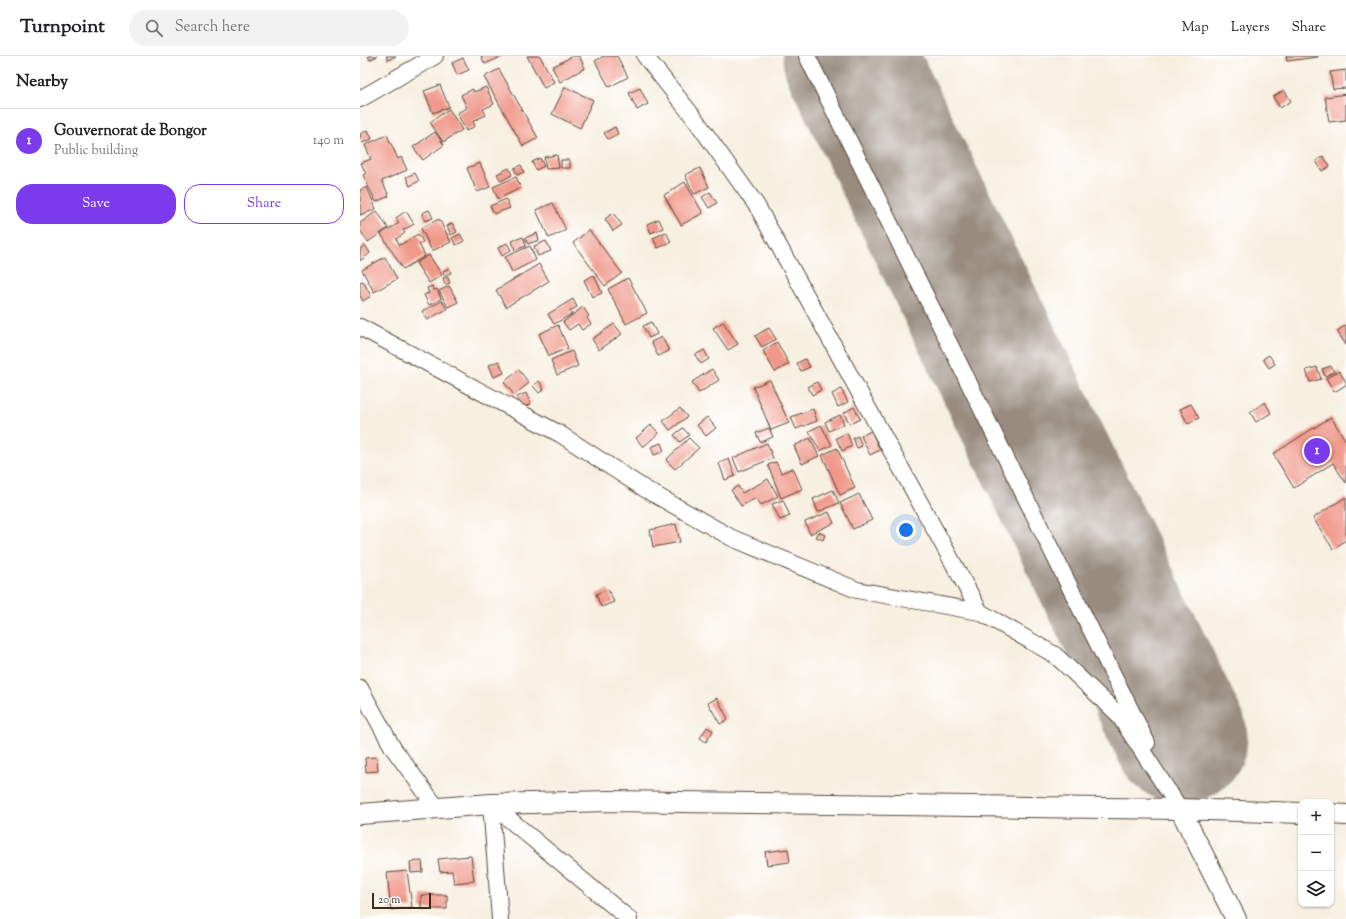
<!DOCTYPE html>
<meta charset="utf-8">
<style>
:root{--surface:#fff;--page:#f2f2f2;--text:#202124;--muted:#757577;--line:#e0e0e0;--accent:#7c3aed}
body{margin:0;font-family:"Sorts Mill Goudy",serif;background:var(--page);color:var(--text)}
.controls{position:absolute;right:12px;bottom:12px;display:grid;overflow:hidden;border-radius:8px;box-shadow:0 1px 3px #0004}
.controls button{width:36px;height:36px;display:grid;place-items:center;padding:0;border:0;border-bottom:1px solid var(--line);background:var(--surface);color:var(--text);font:20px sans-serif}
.scale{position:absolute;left:12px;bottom:10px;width:59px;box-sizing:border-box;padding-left:4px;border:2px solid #3b2a1e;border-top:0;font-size:11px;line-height:14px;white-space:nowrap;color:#3b2a1e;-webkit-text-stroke:3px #fff;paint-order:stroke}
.you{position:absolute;left:546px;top:474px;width:14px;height:14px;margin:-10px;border:3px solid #fff;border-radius:50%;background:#1a73e8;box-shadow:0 0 0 6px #1a73e833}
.badge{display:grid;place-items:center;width:26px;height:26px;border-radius:50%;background:var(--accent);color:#fff;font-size:13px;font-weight:700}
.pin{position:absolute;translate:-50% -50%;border:2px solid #fff;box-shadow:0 1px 4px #0006}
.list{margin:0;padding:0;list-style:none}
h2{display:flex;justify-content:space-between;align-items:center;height:52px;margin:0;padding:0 16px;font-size:17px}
h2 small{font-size:13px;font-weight:400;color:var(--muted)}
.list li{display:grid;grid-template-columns:26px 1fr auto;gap:12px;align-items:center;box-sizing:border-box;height:64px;padding:0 16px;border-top:1px solid var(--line)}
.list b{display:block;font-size:15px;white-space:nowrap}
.list p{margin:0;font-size:13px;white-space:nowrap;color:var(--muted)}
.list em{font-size:13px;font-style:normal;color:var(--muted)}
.actions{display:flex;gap:8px;padding:12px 16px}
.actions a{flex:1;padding:9px 0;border:1px solid var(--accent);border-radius:16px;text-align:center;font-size:14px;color:var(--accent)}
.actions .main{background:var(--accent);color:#fff}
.icon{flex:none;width:22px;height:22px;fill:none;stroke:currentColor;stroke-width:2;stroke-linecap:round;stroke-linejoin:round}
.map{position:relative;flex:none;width:986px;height:863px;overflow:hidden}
header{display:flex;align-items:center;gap:24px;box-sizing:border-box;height:56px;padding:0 20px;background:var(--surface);border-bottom:1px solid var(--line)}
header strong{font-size:19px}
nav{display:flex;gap:22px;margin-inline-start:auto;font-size:14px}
.search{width:280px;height:36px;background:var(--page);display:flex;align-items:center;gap:10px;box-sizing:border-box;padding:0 14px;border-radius:22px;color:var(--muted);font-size:15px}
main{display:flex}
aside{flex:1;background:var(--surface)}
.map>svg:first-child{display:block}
</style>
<header>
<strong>Turnpoint</strong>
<div class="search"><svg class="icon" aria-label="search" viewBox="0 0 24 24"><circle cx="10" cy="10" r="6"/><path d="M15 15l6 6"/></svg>Search here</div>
<nav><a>Map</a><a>Layers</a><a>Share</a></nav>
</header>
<main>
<aside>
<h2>Nearby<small></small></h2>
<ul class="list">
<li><span class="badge">1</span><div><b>Gouvernorat de Bongor</b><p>Public building</p></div><em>140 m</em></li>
</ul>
<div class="actions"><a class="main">Save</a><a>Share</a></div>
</aside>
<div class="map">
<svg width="986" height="863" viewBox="0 0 986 863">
<rect width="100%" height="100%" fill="#fff"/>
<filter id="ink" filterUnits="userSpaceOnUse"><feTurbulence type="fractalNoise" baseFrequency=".025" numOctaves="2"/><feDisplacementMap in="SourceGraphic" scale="8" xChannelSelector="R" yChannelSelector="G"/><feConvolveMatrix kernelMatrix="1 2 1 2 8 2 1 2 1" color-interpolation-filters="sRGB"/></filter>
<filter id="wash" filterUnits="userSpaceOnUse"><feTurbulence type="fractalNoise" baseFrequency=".012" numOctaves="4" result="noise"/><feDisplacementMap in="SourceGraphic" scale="16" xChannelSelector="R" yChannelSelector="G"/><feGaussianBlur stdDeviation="0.9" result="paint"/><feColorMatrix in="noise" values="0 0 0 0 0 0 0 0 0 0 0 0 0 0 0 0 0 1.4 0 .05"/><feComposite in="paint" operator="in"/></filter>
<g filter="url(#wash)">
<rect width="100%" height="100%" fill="#f7efe0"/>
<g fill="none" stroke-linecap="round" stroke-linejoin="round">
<path stroke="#998c7f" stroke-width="133" d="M 489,0 L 821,681"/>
</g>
<g id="blocks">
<path fill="#f0998a" d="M 8,0 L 17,0 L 10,4 Z
M 26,0 L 36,0 L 28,4 Z
M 121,0 L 143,0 L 125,8 Z
M 167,0 L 180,0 L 194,26 L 184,32 Z
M 213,0 L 219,0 L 225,12 L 200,26 L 192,11 Z
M 244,0 L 257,0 L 268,21 L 249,31 L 235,5 Z
M 926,0 L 958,0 L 958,1 L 927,5 Z
M 103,2 L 109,14 L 97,19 L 92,7 Z
M 139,13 L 178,82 L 163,90 L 124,21 Z
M 986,14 L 986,32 L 973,33 L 970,16 Z
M 80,29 L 89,51 L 73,57 L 64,35 Z
M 126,31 L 134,48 L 123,53 L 126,59 L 113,65 L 115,70 L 106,75 L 97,57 L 107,52 L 101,39 L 113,33 L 114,36 Z
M 205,31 L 233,44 L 220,72 L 192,58 Z
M 280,32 L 288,48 L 277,54 L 269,37 Z
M 924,34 L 931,45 L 920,52 L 913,41 Z
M 986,38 L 986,64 L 969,66 L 965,41 Z
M 89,53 L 102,74 L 83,86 L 70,66 Z
M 255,71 L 258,78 L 248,83 L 244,77 Z
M 8,74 L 12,83 L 2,87 L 0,78 Z
M 75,76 L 84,89 L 63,104 L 53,91 Z
M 27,79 L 38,103 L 41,101 L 47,114 L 22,125 L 29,140 L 16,146 L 3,119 L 6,118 L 1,107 L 11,103 L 5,89 Z
M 197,99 L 199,112 L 186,113 L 184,101 Z
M 963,100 L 970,110 L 962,115 L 956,105 Z
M 180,102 L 184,110 L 176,114 L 172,106 Z
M 201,104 L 210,104 L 210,112 L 201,112 Z
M 120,107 L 130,131 L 117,136 L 107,112 Z
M 161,109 L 164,116 L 157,119 L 154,112 Z
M 149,112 L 152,119 L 141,125 L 137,118 Z
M 340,112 L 349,131 L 334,138 L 325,119 Z
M 55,117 L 59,125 L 50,130 L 46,121 Z
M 156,121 L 161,132 L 138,143 L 133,131 Z
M 325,126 L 343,157 L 321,169 L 304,139 Z
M 7,131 L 16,153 L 0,159 L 0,134 Z
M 350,136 L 357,147 L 349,152 L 342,141 Z
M 146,143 L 150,152 L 134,158 L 130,150 Z
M 193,147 L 206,174 L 189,182 L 176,154 Z
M 69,154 L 73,162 L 65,165 L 62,157 Z
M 17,155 L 28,172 L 8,186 L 0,174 L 0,167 Z
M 46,155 L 54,168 L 43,174 L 45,177 L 36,183 L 40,189 L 58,178 L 63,186 L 59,188 L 65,200 L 43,213 L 21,178 L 39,167 L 36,162 Z
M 253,157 L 262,169 L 253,175 L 245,163 Z
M 79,163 L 91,186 L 72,195 L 61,172 Z
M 299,163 L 303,172 L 291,177 L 287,168 Z
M 92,167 L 97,176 L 91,179 L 87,170 Z
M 229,174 L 262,217 L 245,230 L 213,187 Z
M 306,176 L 311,186 L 298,192 L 293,182 Z
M 177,177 L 179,184 L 168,188 L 165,182 Z
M 100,178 L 104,185 L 96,189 L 92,182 Z
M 163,181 L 166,190 L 155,194 L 152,185 Z
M 186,185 L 191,195 L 178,200 L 174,190 Z
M 147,187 L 151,194 L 142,200 L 138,192 Z
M 5,189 L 10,197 L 0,205 L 0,193 Z
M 170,190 L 176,204 L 152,216 L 145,201 Z
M 69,199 L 82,219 L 69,227 L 56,207 Z
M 25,201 L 37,223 L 14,236 L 2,214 Z
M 179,208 L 189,225 L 146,251 L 136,234 Z
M 89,212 L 91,217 L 84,219 L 83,215 Z
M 234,219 L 242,237 L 232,241 L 224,224 Z
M 87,220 L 90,227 L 85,229 L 83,222 Z
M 268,222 L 287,257 L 266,268 L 248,233 Z
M 3,225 L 11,240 L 3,245 L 0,240 L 0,226 Z
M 72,230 L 74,234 L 77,233 L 81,243 L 69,249 L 64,239 L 69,237 L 67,232 Z
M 89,230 L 98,246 L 88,251 L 79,235 Z
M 213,243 L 217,251 L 210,255 L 212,258 L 194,268 L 188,258 Z
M 82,245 L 87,253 L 67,264 L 62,255 Z
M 223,251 L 229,260 L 227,262 L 231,268 L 222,274 L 218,268 L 209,274 L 203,266 Z
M 291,266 L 297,278 L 289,282 L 283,270 Z
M 363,266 L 378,288 L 368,294 L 353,272 Z
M 254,268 L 262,278 L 239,294 L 232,283 Z
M 198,269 L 208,292 L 189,300 L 179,278 Z
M 986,269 L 986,289 L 977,275 Z
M 409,272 L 416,283 L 402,291 L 395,280 Z
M 302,281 L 309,295 L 298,300 L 291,286 Z
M 417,286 L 429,308 L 415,316 L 403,295 Z
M 344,294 L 349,303 L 341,308 L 335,299 Z
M 212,295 L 218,310 L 197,319 L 191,304 Z
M 909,299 L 915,308 L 909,312 L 903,303 Z
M 445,303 L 450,311 L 441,315 L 437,307 Z
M 139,305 L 144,317 L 134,321 L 129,309 Z
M 971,310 L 974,316 L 965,320 L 962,313 Z
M 957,311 L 961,323 L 950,326 L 946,314 Z
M 352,313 L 359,324 L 339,337 L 332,326 Z
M 159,314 L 169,327 L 154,339 L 144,326 Z
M 979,315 L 986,326 L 986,329 L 974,336 L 966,322 Z
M 410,324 L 429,367 L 411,374 L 393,331 Z
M 179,325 L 184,333 L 179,337 L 173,330 Z
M 457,326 L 461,334 L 452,339 L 448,331 Z
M 481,333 L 488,346 L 478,351 L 472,338 Z
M 166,337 L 171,348 L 162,352 L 157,341 Z
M 905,346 L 911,357 L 896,366 L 890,356 Z
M 831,348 L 839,362 L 828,368 L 820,353 Z
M 494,351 L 500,363 L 490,368 L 484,357 Z
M 320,352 L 327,361 L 310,374 L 303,365 Z
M 453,353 L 457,365 L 436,373 L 431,361 Z
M 480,359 L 484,368 L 469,375 L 465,366 Z
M 347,361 L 356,372 L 346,380 L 337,369 Z
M 971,361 L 986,385 L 986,427 L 973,407 L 934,432 L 913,398 Z
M 291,369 L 299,377 L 283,391 L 276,382 Z
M 461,369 L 472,389 L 460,395 L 449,375 Z
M 323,372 L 329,379 L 320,386 L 314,379 Z
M 409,372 L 413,381 L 400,386 L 396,377 Z
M 511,375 L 520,394 L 510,399 L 501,380 Z
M 487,377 L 492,390 L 482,395 L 476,382 Z
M 498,380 L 502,390 L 497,392 L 493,382 Z
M 329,382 L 339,392 L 315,413 L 306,404 Z
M 450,382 L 459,400 L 442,408 L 434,390 Z
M 301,387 L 304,395 L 294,399 L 291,391 Z
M 407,387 L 413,402 L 379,416 L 373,402 Z
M 477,392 L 495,432 L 480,439 L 462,399 Z
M 369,403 L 375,420 L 365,424 L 359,407 Z
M 416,406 L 421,417 L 433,412 L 442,433 L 421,442 L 408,409 Z
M 408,423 L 418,440 L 401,449 L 396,442 L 381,450 L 371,434 L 378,430 L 382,437 Z
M 473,434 L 479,447 L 458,456 L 453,443 Z
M 499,438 L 512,464 L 493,473 L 480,447 Z
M 986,441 L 986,484 L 973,493 L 953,462 Z
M 423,444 L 430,460 L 420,464 L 412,448 Z
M 469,456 L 474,467 L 450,478 L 445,466 Z
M 316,468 L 320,486 L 293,491 L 290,474 Z
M 459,476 L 465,479 L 463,484 L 456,481 Z
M 248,533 L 254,546 L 241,551 L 236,538 Z
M 357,642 L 368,663 L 360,668 L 348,647 Z
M 347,671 L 353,675 L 346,686 L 340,682 Z
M 17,701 L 18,715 L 6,716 L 5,702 Z
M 428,793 L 430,806 L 407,809 L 405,796 Z
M 111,800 L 114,825 L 94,827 L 92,815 L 80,816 L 78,803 Z
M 62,805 L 63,816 L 51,817 L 50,806 Z
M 47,815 L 52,851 L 31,854 L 27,817 Z
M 61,839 L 87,839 L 87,853 L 61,853 Z"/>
</g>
</g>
<g filter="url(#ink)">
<use href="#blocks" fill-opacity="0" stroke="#57483b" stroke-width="1"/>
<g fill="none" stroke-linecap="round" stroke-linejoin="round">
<defs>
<path id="minor" d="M 285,0 L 335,63 L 397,150 L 620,556
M 447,0 L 787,687
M 0,43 L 75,0
M 0,271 L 200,378 L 285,433 L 372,482 L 497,534 L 620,556 L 695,599 L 758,658 L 820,753
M 0,632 L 33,692 L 77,752
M 131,748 L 269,863
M 131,748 L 140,863"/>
<path id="tertiary" d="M 820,753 L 876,863
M 0,758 L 131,748 L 249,745 L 820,753 L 941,757
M 971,758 L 986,759"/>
</defs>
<use href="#minor" stroke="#57483b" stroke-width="18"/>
<use href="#tertiary" stroke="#57483b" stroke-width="22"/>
<use href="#minor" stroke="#fff" stroke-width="16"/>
<use href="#tertiary" stroke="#fff" stroke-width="20"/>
</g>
</g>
</svg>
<div class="controls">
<button>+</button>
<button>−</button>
<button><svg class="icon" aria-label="layers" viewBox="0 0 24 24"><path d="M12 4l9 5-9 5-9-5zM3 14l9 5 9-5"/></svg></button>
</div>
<div class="scale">20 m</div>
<div class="you"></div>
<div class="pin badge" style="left:957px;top:395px">1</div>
</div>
</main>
